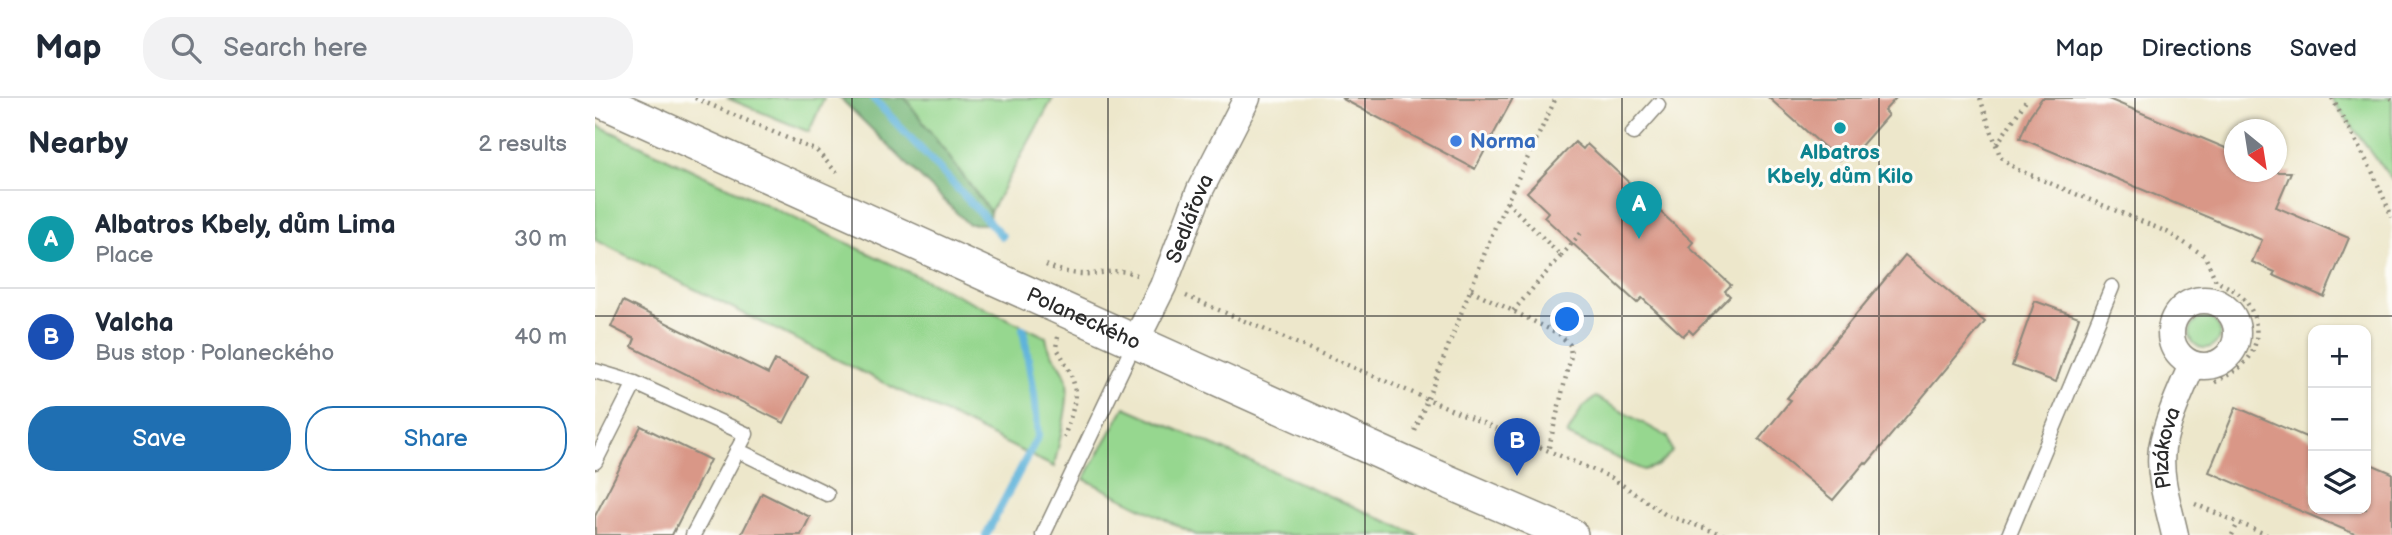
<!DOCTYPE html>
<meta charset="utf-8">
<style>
:root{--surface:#fff;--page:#f2f2f3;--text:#1f2937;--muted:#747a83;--line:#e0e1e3;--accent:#1f6fb2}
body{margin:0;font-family:"Balsamiq Sans",sans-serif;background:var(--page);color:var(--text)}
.controls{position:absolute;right:21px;bottom:21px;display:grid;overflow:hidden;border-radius:14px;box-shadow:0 2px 5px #0004}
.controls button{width:63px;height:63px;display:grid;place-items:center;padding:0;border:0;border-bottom:2px solid var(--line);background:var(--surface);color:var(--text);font:35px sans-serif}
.compass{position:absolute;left:1629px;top:21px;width:63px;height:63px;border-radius:50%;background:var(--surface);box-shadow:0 2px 5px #0004;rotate:150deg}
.you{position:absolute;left:973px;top:222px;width:24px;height:24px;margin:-18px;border:5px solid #fff;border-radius:50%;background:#1a73e8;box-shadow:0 0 0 10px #1a73e833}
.badge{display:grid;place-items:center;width:46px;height:46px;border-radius:50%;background:var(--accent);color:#fff;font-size:23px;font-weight:700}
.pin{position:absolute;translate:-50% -58px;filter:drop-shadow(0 2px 4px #0008)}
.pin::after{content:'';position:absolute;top:37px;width:24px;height:21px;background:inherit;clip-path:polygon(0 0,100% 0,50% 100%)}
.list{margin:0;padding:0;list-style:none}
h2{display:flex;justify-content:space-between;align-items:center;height:91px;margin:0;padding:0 28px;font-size:30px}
h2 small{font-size:23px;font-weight:400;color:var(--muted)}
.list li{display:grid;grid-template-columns:46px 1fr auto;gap:21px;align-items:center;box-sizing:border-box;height:98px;padding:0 28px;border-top:2px solid var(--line)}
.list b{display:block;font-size:26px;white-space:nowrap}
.list p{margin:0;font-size:23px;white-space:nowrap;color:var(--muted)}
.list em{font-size:23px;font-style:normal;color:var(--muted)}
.actions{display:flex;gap:14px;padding:21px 28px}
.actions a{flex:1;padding:16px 0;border:2px solid var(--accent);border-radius:28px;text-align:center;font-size:24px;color:var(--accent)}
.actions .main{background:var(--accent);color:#fff}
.icon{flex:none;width:38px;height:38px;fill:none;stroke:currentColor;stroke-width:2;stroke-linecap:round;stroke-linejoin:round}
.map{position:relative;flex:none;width:1797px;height:437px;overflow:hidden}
header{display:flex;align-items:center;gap:42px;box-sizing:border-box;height:98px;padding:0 35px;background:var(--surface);border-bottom:2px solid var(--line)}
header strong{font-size:33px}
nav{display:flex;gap:38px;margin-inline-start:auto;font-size:24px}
.search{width:490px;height:63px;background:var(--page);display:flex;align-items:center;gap:18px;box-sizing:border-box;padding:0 24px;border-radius:28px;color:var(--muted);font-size:26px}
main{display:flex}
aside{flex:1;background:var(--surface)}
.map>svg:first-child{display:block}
</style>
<header>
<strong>Map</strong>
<div class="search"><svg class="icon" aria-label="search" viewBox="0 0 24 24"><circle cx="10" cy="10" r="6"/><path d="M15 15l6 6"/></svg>Search here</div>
<nav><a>Map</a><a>Directions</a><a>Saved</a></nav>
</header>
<main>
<aside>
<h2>Nearby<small>2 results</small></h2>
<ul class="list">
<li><span class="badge" style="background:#0f9aa8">A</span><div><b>Albatros Kbely, dům Lima</b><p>Place</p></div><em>30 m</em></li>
<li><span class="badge" style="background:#1a4fb4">B</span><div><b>Valcha</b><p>Bus stop · Polaneckého</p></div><em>40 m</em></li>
</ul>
<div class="actions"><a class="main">Save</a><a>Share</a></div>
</aside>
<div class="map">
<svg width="1797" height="437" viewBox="0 0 1797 437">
<rect width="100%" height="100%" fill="#fdfcf7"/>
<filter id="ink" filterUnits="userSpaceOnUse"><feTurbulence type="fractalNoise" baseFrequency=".0143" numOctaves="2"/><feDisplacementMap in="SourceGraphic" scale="14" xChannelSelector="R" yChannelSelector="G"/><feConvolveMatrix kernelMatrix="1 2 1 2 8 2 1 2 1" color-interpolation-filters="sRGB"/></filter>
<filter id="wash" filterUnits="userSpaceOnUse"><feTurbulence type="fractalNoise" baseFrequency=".00686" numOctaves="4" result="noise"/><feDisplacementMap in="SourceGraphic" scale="28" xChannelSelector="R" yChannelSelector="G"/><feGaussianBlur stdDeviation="1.57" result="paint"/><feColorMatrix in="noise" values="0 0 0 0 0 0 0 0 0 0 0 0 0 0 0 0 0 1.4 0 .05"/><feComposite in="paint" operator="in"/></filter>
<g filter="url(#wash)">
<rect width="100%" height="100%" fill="#ede7cb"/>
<path fill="#96d78f" stroke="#60815d" stroke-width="2" d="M 132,0 L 229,0 L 214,34 Z
M 310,0 L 458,0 L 395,114 Z
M 1736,0 L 1797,0 L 1797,82 Z
M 0,26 L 451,239 C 453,258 466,263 471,279 C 477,297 463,348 459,369 L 0,142 Z
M1595 235a15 15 0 1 1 30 0a15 15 0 1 1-30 0Z
M 1001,299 L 1073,339 L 1077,354 L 1062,368 L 1048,372 L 972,337 L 987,310 Z
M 530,309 L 824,437 L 601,437 L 489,381 Z"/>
<path fill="#78b87a" stroke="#527252" stroke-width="2" d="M 245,0 L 310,0 L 395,114 L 393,126 L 373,126 Z"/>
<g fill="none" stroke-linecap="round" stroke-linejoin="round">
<path stroke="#5eb3da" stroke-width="8" d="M 278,0 L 407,138
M 391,437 L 443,338 L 439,296 L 428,231"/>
</g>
<g id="blocks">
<path fill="#d99787" d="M 746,0 L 918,0 L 880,71 Z
M 1174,0 L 1301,0 L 1289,13 L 1293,17 L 1258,57 L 1253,52 L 1244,62 Z
M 1447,0 L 1511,0 L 1640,54 L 1640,74 L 1696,74 L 1681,109 L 1754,140 L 1729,199 L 1678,177 L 1680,174 L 1657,164 L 1667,142 L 1425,40 L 1435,17 Z
M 980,44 L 988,51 L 992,46 L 1029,80 L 1098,144 L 1094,149 L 1136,187 L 1130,193 L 1135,198 L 1098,236 L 1094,232 L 1088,238 L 1047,200 L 1042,205 L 949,119 L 953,114 L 932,94 Z
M 1310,157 L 1390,224 L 1272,366 L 1270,364 L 1238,402 L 1164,341 L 1196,302 L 1192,300 Z
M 28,203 L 173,276 L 180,262 L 213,278 L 189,325 L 37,249 L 40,241 L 16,229 Z
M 1440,203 L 1484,219 L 1461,284 L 1417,268 Z
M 1641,309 L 1718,342 L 1718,411 L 1771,411 L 1771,364 L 1797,375 L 1797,437 L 1762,437 L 1614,374 Z
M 46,328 L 115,362 L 77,437 L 0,437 L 0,418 Z
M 167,395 L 215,419 L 206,437 L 146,437 Z"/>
</g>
</g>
<g filter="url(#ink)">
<use href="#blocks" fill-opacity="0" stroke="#8c897b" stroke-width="2"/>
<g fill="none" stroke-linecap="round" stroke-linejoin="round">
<defs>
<path id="service" d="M 1038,35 L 1063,7
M 0,273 L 40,285
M 142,352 L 232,396
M 0,364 L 40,285 L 151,336 L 98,437
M 448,437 L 540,244
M 1414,437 L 1517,189"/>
<g id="minor">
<circle cx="1609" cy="235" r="33"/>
<path id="s1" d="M 540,244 L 568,188 L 605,92 L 652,0"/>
<path id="s2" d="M 1580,437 C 1574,409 1563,379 1567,350 C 1572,322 1586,293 1597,267"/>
</g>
<g id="tertiary">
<path id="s3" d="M 0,0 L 807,364 L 976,437"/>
</g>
</defs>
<use href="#service" stroke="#8c897b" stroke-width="17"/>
<use href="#minor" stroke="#8c897b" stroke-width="29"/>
<use href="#tertiary" stroke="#8c897b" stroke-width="36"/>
<path stroke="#8c897b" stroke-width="4.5" stroke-dasharray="2 5" stroke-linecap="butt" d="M 100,0 L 222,53 L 242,75
M 1385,0 L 1405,58 L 1421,71 L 1572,134 L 1610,158 L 1621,183 C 1627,186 1634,189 1640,193 C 1661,207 1669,240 1653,261 C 1644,273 1630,278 1617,286
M 1737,0 L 1777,73 L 1797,119
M 1796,0 L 1797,1
M 1402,46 L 1433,0
M 912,104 L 966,158 L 918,213
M 966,158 L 986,135
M 451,167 C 464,173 480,177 495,176 C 516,175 523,169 544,178
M 876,192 L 964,236 L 975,247 L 976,258 L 953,353
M 591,198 L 1017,380 L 1071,417 L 1129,437
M 463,239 L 461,249 C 487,290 483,298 468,342
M 820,333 L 900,129 L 961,0
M 1600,406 L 1672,437
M 1637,437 L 1643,425"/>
<use href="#service" stroke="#fff" stroke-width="14"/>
<use href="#minor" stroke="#fff" stroke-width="26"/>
<use href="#tertiary" stroke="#fff" stroke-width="33"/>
</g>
</g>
<path fill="none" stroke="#2b2b2b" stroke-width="2" stroke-opacity="0.55" d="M 257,0 L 257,437M 513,0 L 513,437M 770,0 L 770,437M 1027,0 L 1027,437M 1284,0 L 1284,437M 1540,0 L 1540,437M 0,218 L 1797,218"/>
<circle fill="#0f9aa8" stroke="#fdfcf7" stroke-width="2.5" cx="1245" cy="30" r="7"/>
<circle fill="#3f7fe0" stroke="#fdfcf7" stroke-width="2.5" cx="861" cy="43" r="7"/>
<g text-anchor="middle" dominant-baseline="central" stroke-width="6" stroke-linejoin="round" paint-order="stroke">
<g font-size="21" font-weight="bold" fill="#366cbe" stroke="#fdfcf7" text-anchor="start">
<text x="875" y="43">Norma</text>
</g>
<g font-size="21" font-weight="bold" fill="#0d838f" stroke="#fdfcf7">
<text x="1245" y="54">Albatros<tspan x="1245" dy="24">Kbely, dům Kilo</tspan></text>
</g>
<g font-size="21" fill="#2b2b2b" stroke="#fdfcf7">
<text stroke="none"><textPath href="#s1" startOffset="135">Sedlářova</textPath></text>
<text stroke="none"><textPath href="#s3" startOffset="536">Polaneckého</textPath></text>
<text stroke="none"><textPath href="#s2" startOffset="89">Plzákova</textPath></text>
</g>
</g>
</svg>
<div class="controls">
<button>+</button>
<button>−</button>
<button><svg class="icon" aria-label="layers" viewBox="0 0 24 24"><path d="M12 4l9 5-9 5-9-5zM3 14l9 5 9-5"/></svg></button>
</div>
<svg class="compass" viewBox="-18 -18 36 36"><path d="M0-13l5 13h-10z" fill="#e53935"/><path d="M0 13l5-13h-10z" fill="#747a83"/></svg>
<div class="you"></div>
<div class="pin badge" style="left:1044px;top:141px;background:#0f9aa8">A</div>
<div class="pin badge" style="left:922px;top:378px;background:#1a4fb4">B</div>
</div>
</main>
